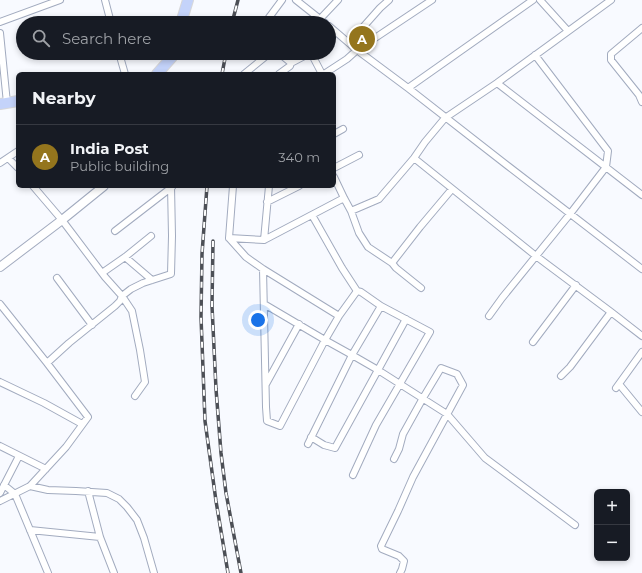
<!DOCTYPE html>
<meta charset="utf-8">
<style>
:root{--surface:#171b24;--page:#20242c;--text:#f1f3f6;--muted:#9ea1a6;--line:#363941;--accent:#94751d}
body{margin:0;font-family:Montserrat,sans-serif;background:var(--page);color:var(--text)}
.controls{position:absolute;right:12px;bottom:12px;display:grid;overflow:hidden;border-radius:6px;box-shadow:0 2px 6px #0003}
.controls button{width:36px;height:36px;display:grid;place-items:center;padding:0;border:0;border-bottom:1px solid var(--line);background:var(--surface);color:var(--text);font:20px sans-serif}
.you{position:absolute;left:258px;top:320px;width:14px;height:14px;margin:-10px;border:3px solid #fff;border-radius:50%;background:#1a73e8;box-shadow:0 0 0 6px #1a73e833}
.badge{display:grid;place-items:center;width:26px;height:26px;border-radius:50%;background:var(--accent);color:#fff;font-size:13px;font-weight:700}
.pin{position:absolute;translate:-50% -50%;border:2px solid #fff;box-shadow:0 1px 4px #0006}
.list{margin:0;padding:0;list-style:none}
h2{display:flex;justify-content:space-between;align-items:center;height:52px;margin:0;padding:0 16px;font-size:17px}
h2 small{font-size:13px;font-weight:400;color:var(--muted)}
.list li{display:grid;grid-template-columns:26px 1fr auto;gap:12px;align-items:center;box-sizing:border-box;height:64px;padding:0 16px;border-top:1px solid var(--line)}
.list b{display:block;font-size:15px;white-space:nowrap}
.list p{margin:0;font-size:13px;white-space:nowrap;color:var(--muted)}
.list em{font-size:13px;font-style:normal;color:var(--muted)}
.icon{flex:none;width:22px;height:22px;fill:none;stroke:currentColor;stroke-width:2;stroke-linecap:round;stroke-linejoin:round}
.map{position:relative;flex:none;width:642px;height:573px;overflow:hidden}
.search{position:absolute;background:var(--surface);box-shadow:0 2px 6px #0003;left:16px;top:16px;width:320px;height:44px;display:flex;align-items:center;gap:10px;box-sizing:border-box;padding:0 14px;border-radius:22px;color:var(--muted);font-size:15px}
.panel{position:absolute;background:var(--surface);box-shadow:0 2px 6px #0003;left:16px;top:72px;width:320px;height:116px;border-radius:6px}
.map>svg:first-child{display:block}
</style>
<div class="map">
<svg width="642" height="573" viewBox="0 0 642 573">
<rect width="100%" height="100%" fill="#f8faff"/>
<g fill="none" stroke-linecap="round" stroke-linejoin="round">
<defs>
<path id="minor" d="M 105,0 L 111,23
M 296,0 L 325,23
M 540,0 L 568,31
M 270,16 L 279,23
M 320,19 L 338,0
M 0,22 L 60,0
M 265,23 L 282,0
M 329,26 L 357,50 L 408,88 L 508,166 L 642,269
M 642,28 L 611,54 L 611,60 L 639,95 L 642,102
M 0,33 L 7,103
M 349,43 L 380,8 L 389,0
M 119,53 L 125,74
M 279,53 L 291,63
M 311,53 L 322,74
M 244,74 L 270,53
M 279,74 L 290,66 L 291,63 L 310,53
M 324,74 L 347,59 L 357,50 L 432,0
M 497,83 L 642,195
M 408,88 L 533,0
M 334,134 L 343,129
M 8,158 L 18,168
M 414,158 L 536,256 L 611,312 L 642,336
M 0,163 L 18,151
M 334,168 L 359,155
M 334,177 L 344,198 L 351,211 L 359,233 L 368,247 L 392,263 L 396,268 L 421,288
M 33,186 L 62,220 L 105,277 L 122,296 L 132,311 L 140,350 L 145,382 L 135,396
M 233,186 L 229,238 L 246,257 L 263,269 L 266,407 L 267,421 L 280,426 L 325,340 L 339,316 L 357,291 L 361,292 L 381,306 L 430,332 L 376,425 L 353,475
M 267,202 L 299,186
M 351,211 L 379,199 L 414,158 L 425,142 L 445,118 L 497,83 L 611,0
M 312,215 L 342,268 L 357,291
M 115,231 L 172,187
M 229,238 L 264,240 L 344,198
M 264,240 L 269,186
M 125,257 L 152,280
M 392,263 L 420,227 L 452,189
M 263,269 L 339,316
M 102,273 L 125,257 L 151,236
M 57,278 L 92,325
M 0,304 L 47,363 L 88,417 L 66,447 L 30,486 L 0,501
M 264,304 L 325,340 L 352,355 L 308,444
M 381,306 L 352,355 L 378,370 L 406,319
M 489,316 L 502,298 L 570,214 L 606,167 L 608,151 L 535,55
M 533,342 L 576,285
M 47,363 L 69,343 L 115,306 L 120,301 L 122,296 L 131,289 L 143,283 L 171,274 L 172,236 L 171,186
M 561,376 L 570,367 L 611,312
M 0,382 L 44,403 L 82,424
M 266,384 L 299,324
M 619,384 L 642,412
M 616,388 L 642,352
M 311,437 L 324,445 L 335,448 L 378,370 L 447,414 L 485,458 L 575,525
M 0,446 L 46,469
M 394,459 L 399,449 L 403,434 L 423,398 L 441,368 L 457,374 L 463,385 L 413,477 L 398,511 L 381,546 L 382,549 L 399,556 L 404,561 L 402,569 L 400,573
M 4,485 L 15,494 L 48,573
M 30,486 L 48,490 L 76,491 L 107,493 L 119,499 L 127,507 L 137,520 L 144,538 L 154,573
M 88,491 L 100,537 L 114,573
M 0,493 L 19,456
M 30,530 L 100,537"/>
<path id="tertiary" d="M 0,267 L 62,220 L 104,186"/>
<path id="primary" d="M 181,23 L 188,0
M 157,74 L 172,57 L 173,53
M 0,104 L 18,101"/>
</defs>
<use href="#minor" stroke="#a2abbf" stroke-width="8"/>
<use href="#tertiary" stroke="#a2abbf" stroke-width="10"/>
<use href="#primary" stroke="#d7d7d9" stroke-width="12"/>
<use href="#minor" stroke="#fff" stroke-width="6"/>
<use href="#tertiary" stroke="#fff" stroke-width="8"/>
<use href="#primary" stroke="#c4d3fa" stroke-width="10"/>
<defs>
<path id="rail" d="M 232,23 L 238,0
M 222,74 L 226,53
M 207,186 L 202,254 L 201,317 L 205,421 L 216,501 L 228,573
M 213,241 L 212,306 L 216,389 L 221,453 L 226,493 L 241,573"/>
</defs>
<use href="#rail" stroke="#4c4f56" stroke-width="3.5"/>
<use href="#rail" stroke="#fff" stroke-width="2" stroke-dasharray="6" stroke-linecap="butt"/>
</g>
</svg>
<div class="controls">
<button>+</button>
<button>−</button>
</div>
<div class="you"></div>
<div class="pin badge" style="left:362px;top:39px">A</div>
<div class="search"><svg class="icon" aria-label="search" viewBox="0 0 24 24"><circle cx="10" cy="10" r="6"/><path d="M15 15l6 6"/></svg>Search here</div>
<section class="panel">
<h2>Nearby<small></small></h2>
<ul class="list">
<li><span class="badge">A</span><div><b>India Post</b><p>Public building</p></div><em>340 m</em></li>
</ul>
</section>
</div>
